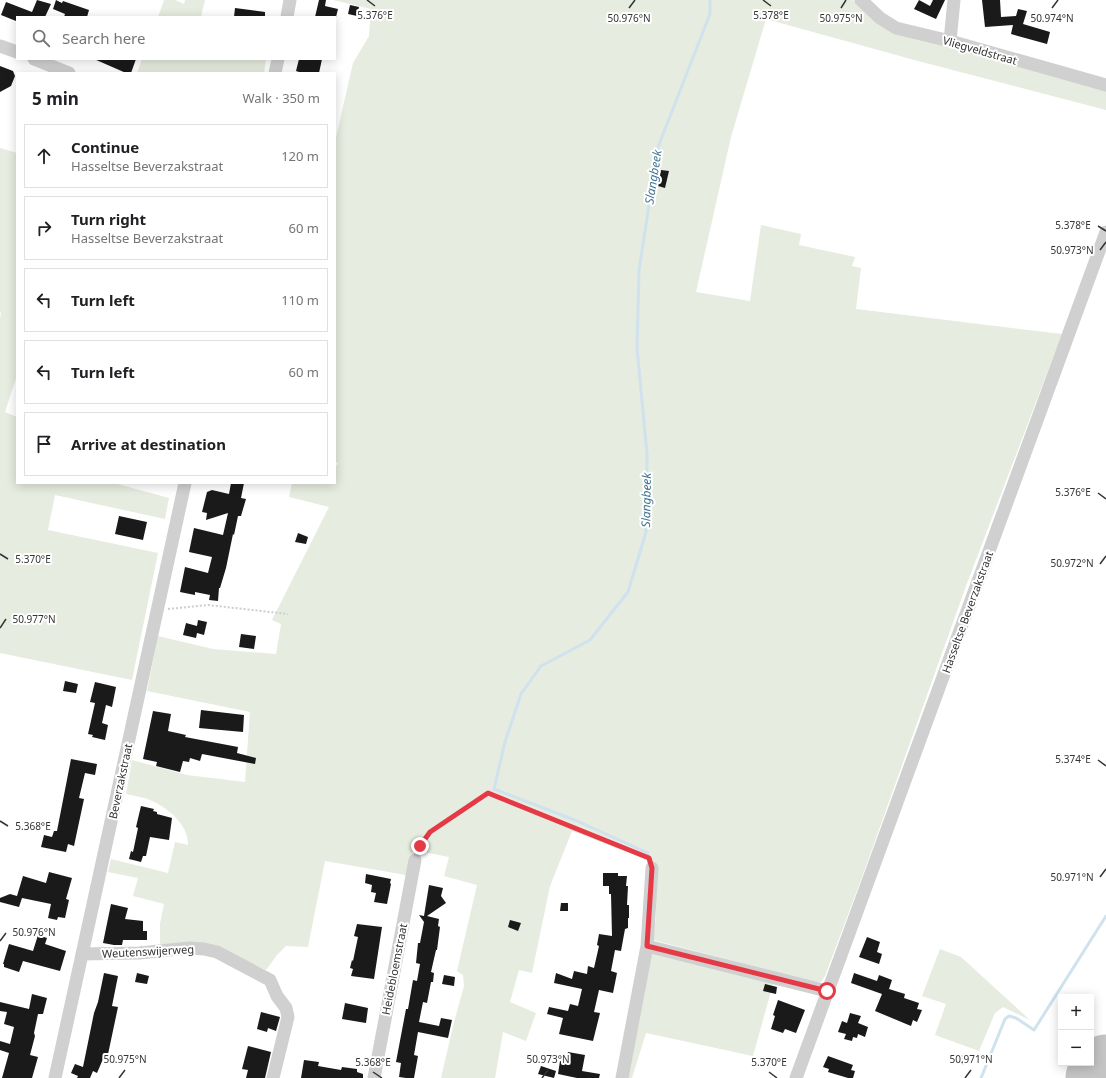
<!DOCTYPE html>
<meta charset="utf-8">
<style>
:root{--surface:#fff;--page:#f6f6f6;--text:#202124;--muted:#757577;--line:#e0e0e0}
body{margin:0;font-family:"Noto Sans",sans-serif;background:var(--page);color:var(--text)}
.controls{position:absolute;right:12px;bottom:12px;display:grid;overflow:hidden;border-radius:0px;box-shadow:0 2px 10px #0003}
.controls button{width:36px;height:36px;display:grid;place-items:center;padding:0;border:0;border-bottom:1px solid var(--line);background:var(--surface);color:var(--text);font:20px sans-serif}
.stop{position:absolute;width:12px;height:12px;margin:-9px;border:3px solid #e63946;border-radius:50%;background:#fff}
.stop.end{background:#e63946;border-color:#fff;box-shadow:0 1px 4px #0008}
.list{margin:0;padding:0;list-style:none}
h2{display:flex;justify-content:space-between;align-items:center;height:52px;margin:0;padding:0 16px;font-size:17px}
h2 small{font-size:13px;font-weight:400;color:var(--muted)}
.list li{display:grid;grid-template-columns:26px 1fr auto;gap:12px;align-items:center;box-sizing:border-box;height:64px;margin:0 8px 8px;padding:0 8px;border:1px solid var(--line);border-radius:0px}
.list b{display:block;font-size:15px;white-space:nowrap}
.list p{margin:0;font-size:13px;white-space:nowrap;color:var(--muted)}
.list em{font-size:13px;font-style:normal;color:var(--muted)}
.icon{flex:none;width:22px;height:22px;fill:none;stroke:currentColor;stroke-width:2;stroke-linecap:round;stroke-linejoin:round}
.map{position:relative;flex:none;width:1106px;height:1078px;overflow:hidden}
.search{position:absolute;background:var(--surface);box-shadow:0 2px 10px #0003;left:16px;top:16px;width:320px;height:44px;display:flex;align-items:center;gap:10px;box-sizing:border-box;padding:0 14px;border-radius:0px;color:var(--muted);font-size:15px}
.panel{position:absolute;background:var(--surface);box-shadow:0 2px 10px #0003;left:16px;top:72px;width:320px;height:412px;border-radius:0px}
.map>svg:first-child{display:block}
</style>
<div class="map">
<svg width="1106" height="1078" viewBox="0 0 1106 1078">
<rect width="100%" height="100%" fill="#fff"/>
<path fill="#e6ecdf" d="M 164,0 L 175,0 L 184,4 L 185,0 L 205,0 L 201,17 L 158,17 Z
M 333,0 L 853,0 L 893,34 L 896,32 L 1106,90 L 1106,110 L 918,61 L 766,19 L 731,137 L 696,292 L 750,301 L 761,225 L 801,234 L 799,245 L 855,257 L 852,266 L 861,268 L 856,309 L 1062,334 L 966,586 L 861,880 L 825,976 L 821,982 L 815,982 L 653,940 L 656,917 L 656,863 L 572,831 L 550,886 L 532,973 L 519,970 L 510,1002 L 536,1013 L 526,1041 L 503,1032 L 495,1078 L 441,1078 L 454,1022 L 464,986 L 463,975 L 457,971 L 477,885 L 444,876 L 449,857 L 423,852 L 412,852 L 406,875 L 325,861 L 308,947 L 286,946 L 277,955 L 266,970 L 231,954 L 160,948 L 160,924 L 164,904 L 133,896 L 138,878 L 108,872 L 111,859 L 168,873 L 175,842 L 188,845 C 189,825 167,807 150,800 C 143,797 134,796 126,794 L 132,760 L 187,775 L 245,782 L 250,712 L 147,691 L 158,636 L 213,649 L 276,654 L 281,624 L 272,620 L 329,507 L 289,497 L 292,483 L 335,483 L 335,468 L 338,463 L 335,462 L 335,142 L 353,63 L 369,36 L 371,9 Z
M 142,59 L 266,59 L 264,73 L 137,73 Z
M 0,148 L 17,153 L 17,375 L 5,412 L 17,417 L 17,483 L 114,483 L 169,498 L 165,519 L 55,495 L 48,530 L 158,553 L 132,680 L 0,653 L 0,319 L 1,313 L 0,312 Z
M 940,949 L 961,957 L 1030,1020 L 1003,1007 L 995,1013 L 979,1051 L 935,1035 L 946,1004 L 922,996 Z
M 651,952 L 773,984 L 753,1056 L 646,1033 L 632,1078 L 626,1078 Z"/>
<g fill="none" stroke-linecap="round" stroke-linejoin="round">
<path stroke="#cfe2ee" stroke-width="3" d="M 649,866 L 648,853 L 577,821 L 494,789 L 505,742 L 521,694 L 541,666 L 590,640 L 628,592 L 646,532 L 647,454 L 637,348 L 639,270 L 658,147 L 710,14 L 710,0
M 981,1078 L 1005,1019 L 1009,1016 L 1016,1018 L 1034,1030 L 1106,916"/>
<path stroke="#c4c4c4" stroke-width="71" d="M 1101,1078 L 1106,1070"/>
</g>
<path fill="#1a1a1a" d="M 37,0 L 51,4 L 45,17 L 17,17 L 16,21 L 1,15 L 6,2 L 32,12 Z
M 56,0 L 62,3 L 63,1 L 89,10 L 87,17 L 64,17 L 65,14 L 53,9 Z
M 319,0 L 326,0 L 325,6 L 338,9 L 336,17 L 315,17 Z
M 919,0 L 930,6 L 933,0 L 945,0 L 936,19 L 914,9 Z
M 982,0 L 1000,0 L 1001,17 L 1016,16 L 1018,9 L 1027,11 L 1023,24 L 1050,32 L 1047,44 L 1011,34 L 1013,25 L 985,27 Z
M 350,5 L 359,7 L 357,16 L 348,14 Z
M 235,8 L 265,12 L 265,17 L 234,17 Z
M 94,59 L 136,59 L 131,73 L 126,73 Z
M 299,59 L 322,59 L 319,73 L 302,73 L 296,71 Z
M 0,66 L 13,71 L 15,76 L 11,86 L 0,92 Z
M 661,170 L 669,171 L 665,188 L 658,186 Z
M 231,483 L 244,483 L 241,498 L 246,499 L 241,516 L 238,516 L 234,535 L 233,534 L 226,568 L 220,588 L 219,588 L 218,601 L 209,600 L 210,595 L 195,592 L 195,595 L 180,592 L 185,567 L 208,573 L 212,557 L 189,552 L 194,528 L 223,535 L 228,513 L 206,520 L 207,513 L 202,512 L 207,492 L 212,490 L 229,494 Z
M 119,516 L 147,522 L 143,540 L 115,534 Z
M 298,533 L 308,537 L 306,544 L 295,542 Z
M 198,620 L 207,622 L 204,635 L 197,633 L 196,638 L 183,635 L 186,623 L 197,626 Z
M 241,634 L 256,636 L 254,649 L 239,647 Z
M 65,681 L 78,684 L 76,693 L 63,691 Z
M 95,682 L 116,687 L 112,707 L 106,705 L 102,723 L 108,725 L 105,740 L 92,737 L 93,735 L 88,734 L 95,703 L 90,702 Z
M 201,710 L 244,715 L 243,732 L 199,728 Z
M 153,711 L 171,714 L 168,731 L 186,735 L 185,737 L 238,747 L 237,753 L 256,758 L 255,764 L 202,754 L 200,761 L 190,758 L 189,762 L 183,761 L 180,772 L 156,766 L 157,762 L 143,759 Z
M 71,759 L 97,764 L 95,775 L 85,773 L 79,798 L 84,799 L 74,846 L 68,844 L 66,852 L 41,847 L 44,835 L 52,837 L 54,831 L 57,831 Z
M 141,806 L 154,809 L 153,811 L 157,812 L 157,814 L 172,818 L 169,840 L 150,837 L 146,856 L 143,856 L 141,862 L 129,859 L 131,851 L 133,852 L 138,828 L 136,827 Z
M 49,872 L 72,878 L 66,899 L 69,900 L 65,918 L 58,917 L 57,920 L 48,918 L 51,904 L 22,898 L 19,907 L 0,902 L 0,898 L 10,894 L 17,896 L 23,876 L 46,883 Z
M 603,873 L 618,873 L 618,876 L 627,876 L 626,886 L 628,886 L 627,905 L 629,905 L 629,918 L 628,918 L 628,928 L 625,929 L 621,951 L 615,950 L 611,971 L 617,973 L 613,993 L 599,990 L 594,1012 L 600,1013 L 593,1041 L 559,1034 L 563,1018 L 547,1014 L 549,1007 L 568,1011 L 570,1004 L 578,1006 L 582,989 L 554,983 L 556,973 L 572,979 L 574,971 L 587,974 L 588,966 L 594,968 L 599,946 L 597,945 L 599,934 L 612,936 L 611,894 L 609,894 L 609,886 L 603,886 Z
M 366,874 L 391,879 L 390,883 L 391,884 L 387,904 L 374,902 L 376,893 L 371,892 L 372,885 L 365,883 Z
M 429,885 L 443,888 L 441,896 L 446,903 L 427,916 L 439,919 L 438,926 L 440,927 L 437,950 L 436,950 L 431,972 L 434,973 L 433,982 L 431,982 L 427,1003 L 423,1002 L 419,1022 L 439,1026 L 441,1018 L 452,1020 L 448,1038 L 418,1032 L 414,1055 L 418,1056 L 414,1078 L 406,1078 L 399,1077 L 401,1063 L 396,1062 L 406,1009 L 408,1009 L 413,980 L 417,981 L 420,964 L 416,963 L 418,943 L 420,943 L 424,922 L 419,915 L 424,916 Z
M 561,903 L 568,903 L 568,911 L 560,911 Z
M 111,904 L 128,908 L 125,919 L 143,921 L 143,931 L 147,931 L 147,940 L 123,940 L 122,945 L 114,945 L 103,943 Z
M 510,920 L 521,923 L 518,931 L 508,927 Z
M 357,924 L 382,927 L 374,979 L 351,976 L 353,969 L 350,968 L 352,960 L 353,961 L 358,937 L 354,936 Z
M 38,935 L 47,938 L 45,944 L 66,951 L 60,971 L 23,961 L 19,972 L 4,967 L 4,964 L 3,964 L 9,944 L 33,951 Z
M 867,937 L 880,942 L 877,952 L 882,954 L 879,964 L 859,957 Z
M 104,973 L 118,976 L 112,1006 L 118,1007 L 107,1059 L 103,1059 L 97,1073 L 93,1071 L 90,1078 L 77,1078 L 78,1076 L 71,1073 L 75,1064 L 83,1067 L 94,1013 L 98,1002 Z
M 137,973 L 149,976 L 147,984 L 135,982 Z
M 854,973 L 877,981 L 879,975 L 892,980 L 889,989 L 905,994 L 904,998 L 919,1003 L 917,1009 L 922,1010 L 917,1022 L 913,1020 L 911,1026 L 875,1011 L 882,994 L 851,983 Z
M 444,975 L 455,977 L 454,986 L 442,984 Z
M 765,984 L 777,987 L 776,994 L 763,991 Z
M 32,994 L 47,998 L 43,1014 L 38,1014 L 34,1033 L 35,1036 L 30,1055 L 38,1057 L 32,1078 L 2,1078 L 9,1053 L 0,1050 L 0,1041 L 10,1044 L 14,1027 L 4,1024 L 7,1012 L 0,1011 L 0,1002 L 29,1009 Z
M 778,1000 L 805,1010 L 796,1033 L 785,1029 L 783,1033 L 771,1029 L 775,1016 L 773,1015 Z
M 345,1003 L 368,1008 L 366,1023 L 342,1019 Z
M 261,1012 L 280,1017 L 276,1031 L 268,1028 L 267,1032 L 257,1029 Z
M 850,1013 L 861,1016 L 858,1023 L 868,1027 L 865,1037 L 858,1034 L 857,1038 L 853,1037 L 852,1041 L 844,1039 L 846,1034 L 838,1032 L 842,1021 L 847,1023 Z
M 248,1046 L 271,1052 L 265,1078 L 246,1078 L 248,1070 L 242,1069 Z
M 568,1052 L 585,1055 L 582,1071 L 600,1074 L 599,1078 L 577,1078 L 558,1074 L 560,1061 L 565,1062 Z
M 958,1054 L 966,1057 L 964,1065 L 956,1062 Z
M 828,1056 L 853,1065 L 851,1070 L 855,1071 L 853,1078 L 848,1078 L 828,1072 L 829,1069 L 823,1067 Z
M 304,1060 L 319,1062 L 318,1066 L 341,1070 L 342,1067 L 357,1069 L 357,1072 L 363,1074 L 363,1078 L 301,1078 Z
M 541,1066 L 556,1071 L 554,1078 L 538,1074 Z"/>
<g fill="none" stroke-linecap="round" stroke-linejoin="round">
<path stroke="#cdcdcd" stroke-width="2" stroke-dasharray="2 2" stroke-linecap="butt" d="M 168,609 L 208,605 L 288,614
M 419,850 L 430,832 L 488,793 L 648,858"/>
<path stroke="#d0d0d0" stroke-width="13" d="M 861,0 L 880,18 L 896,28 L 950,41 L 1106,85
M 287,17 L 290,0
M 950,41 L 954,0
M 0,46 L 17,52
M 34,59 L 69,73
M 275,73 L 278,59
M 647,946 L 827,991
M 82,954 L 139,953 L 190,948 L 204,949 L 217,952 L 270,980 L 277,996 L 286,1008 L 288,1017 L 273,1078
M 55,1078 L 185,483
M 374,1078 L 415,860
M 622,1078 L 647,946 L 652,868
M 796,1078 L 1106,232"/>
</g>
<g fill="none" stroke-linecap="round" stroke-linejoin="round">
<path stroke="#e63946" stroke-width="5" d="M 420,846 L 430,832 L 488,793 L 649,858 L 652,868 L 647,946 L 827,991"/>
</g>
<path fill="none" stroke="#333" stroke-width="1.5" d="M 367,0 L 375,6M 763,0 L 771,6M 629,8 L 635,0M 841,8 L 846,0M 1052,8 L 1058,0M 1098,226 L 1106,231M 1100,250 L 1106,242M 1098,493 L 1106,499M 0,554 L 8,559M 1100,564 L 1106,556M 0,628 L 6,619M 1098,760 L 1106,766M 0,821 L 8,826M 1100,877 L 1106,869M 0,941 L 6,933M 373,1072 L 382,1078M 769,1072 L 777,1078M 119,1078 L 125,1070M 542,1078 L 548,1070M 965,1078 L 971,1070"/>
<g text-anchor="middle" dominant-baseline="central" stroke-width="4" stroke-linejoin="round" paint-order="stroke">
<g font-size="11" fill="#333" stroke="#fff">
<text transform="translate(980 50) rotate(16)">Vliegveldstraat</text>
<text transform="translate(967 612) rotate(-70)">Hasseltse Beverzakstraat</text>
<text transform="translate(120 781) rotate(-78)">Beverzakstraat</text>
<text transform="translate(148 951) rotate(-3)">Weutenswijerweg</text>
<text transform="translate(394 969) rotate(-79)">Heidebloemstraat</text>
</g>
<g font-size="12" font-style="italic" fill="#3f7597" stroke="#fff">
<text transform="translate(653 177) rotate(-81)">Slangbeek</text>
<text transform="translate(646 500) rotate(-89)">Slangbeek</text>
</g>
</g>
<g font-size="10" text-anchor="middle" fill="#333" stroke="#fff" stroke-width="4" stroke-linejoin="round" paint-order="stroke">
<text x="375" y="19">5.376°E</text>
<text x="771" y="19">5.378°E</text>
<text x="629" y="22">50.976°N</text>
<text x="841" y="22">50.975°N</text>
<text x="1052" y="22">50.974°N</text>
<text x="1073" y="229">5.378°E</text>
<text x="1072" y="254">50.973°N</text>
<text x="1073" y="496">5.376°E</text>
<text x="33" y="563">5.370°E</text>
<text x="1072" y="567">50.972°N</text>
<text x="34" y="623">50.977°N</text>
<text x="1073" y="763">5.374°E</text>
<text x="33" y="830">5.368°E</text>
<text x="1072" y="881">50.971°N</text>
<text x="34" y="936">50.976°N</text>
<text x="125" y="1063">50.975°N</text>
<text x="548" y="1063">50.973°N</text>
<text x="971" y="1063">50.971°N</text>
<text x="373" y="1066">5.368°E</text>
<text x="769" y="1066">5.370°E</text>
</g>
</svg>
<div class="controls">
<button>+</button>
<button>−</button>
</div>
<div class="stop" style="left:827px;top:991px"></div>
<div class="stop end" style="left:420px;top:846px"></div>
<div class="search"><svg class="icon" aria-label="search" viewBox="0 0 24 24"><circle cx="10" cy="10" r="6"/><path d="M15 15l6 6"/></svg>Search here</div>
<section class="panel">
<h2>5 min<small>Walk · 350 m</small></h2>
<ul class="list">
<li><svg class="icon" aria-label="ahead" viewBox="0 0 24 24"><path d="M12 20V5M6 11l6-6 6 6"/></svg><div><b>Continue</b><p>Hasseltse Beverzakstraat</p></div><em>120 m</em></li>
<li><svg class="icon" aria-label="right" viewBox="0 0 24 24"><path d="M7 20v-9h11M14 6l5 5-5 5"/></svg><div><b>Turn right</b><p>Hasseltse Beverzakstraat</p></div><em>60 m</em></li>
<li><svg class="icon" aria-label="left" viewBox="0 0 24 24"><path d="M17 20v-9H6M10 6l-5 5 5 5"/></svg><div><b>Turn left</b></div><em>110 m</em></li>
<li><svg class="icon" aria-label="left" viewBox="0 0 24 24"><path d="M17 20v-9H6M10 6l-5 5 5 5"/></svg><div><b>Turn left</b></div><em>60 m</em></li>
<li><svg class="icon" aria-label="arrive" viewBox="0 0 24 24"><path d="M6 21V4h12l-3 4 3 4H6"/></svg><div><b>Arrive at destination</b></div></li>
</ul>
</section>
</div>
